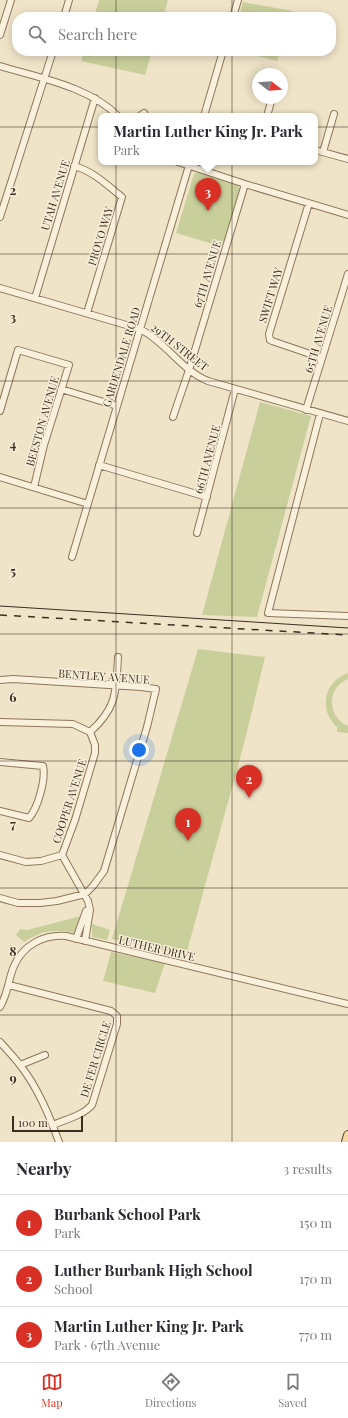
<!DOCTYPE html>
<meta charset="utf-8">
<style>
:root{--surface:#fff;--page:#f2f2f3;--text:#2b2b33;--muted:#7c7c81;--line:#e1e1e2;--accent:#d93025}
body{margin:0;font-family:"Playfair Display",serif;background:var(--page);color:var(--text)}
.compass{position:absolute;left:252px;top:68px;width:36px;height:36px;border-radius:50%;background:var(--surface);box-shadow:0 2px 10px #0003;rotate:107deg}
.scale{position:absolute;left:12px;bottom:10px;width:71px;box-sizing:border-box;padding-left:4px;border:2px solid #3d2e20;border-top:0;font-size:11px;line-height:14px;white-space:nowrap;color:#3d2e20;-webkit-text-stroke:3px #f7eed8;paint-order:stroke}
.you{position:absolute;left:139px;top:750px;width:14px;height:14px;margin:-10px;border:3px solid #fff;border-radius:50%;background:#1a73e8;box-shadow:0 0 0 6px #1a73e833}
.badge{display:grid;place-items:center;width:26px;height:26px;border-radius:50%;background:var(--accent);color:#fff;font-size:13px;font-weight:700}
.pin{position:absolute;translate:-50% -33px;filter:drop-shadow(0 1px 2px #0008)}
.pin::after{content:'';position:absolute;top:21px;width:14px;height:12px;background:inherit;clip-path:polygon(0 0,100% 0,50% 100%)}
.popup{position:absolute;left:98px;top:113px;width:220px;height:52px;box-sizing:border-box;display:grid;place-content:center;border-radius:8px;background:var(--surface);filter:drop-shadow(0 1px 3px #0005);font-size:13px;white-space:nowrap;color:var(--muted)}
.popup b{font-size:15px;color:var(--text)}
.popup::after{content:'';position:absolute;left:50%;top:100%;margin-left:-8px;border:8px solid transparent;border-top-color:var(--surface)}
.list{margin:0;padding:0;list-style:none}
h2{display:flex;justify-content:space-between;align-items:center;height:52px;margin:0;padding:0 16px;font-size:17px}
h2 small{font-size:13px;font-weight:400;color:var(--muted)}
.list li{display:grid;grid-template-columns:26px 1fr auto;gap:12px;align-items:center;box-sizing:border-box;height:56px;padding:0 16px;border-top:1px solid var(--line)}
.list b{display:block;font-size:15px;white-space:nowrap}
.list p{margin:0;font-size:13px;white-space:nowrap;color:var(--muted)}
.list em{font-size:13px;font-style:normal;color:var(--muted)}
.icon{flex:none;width:22px;height:22px;fill:none;stroke:currentColor;stroke-width:2;stroke-linecap:round;stroke-linejoin:round}
.map{position:relative;flex:none;width:348px;height:1142px;overflow:hidden}
.search{position:absolute;background:var(--surface);box-shadow:0 2px 10px #0003;left:12px;right:12px;top:12px;height:44px;display:flex;align-items:center;gap:10px;box-sizing:border-box;padding:0 14px;border-radius:16px;color:var(--muted);font-size:15px}
.sheet{height:220px;background:var(--surface)}
nav{display:flex;justify-content:space-around;align-items:center;box-sizing:border-box;height:56px;border-top:1px solid var(--line);background:var(--surface);font-size:11px;color:var(--muted)}
nav a{display:grid;justify-items:center;gap:2px}
nav .on{color:var(--accent)}
.map>svg:first-child{display:block}
</style>
<div class="map">
<svg width="348" height="1142" viewBox="0 0 348 1142">
<rect width="100%" height="100%" fill="#f0e4c8"/>
<path fill="#c9cf9b" d="M 99,0 L 168,0 L 163,17 L 94,17 Z
M 243,2 L 292,11 L 290,17 L 239,17 Z
M 84,51 L 152,51 L 145,75 L 81,61 Z
M 239,51 L 280,51 L 277,61 Z
M 198,172 L 238,186 L 240,190 L 223,247 L 176,233 L 194,174 Z
M 260,402 L 311,416 L 257,617 L 202,615 Z
M 198,649 L 265,657 L 245,740 L 186,955 L 112,939 Z
M 348,673 L 348,679 C 326,688 327,717 348,726 L 348,733 L 337,732 L 337,727 C 318,710 324,681 348,673 Z
M 81,916 L 74,933 C 55,928 40,931 24,942 L 16,935 L 20,929 L 27,930 Z
M 92,924 L 110,930 L 107,940 L 92,937 Z
M 111,952 L 165,963 L 155,993 L 103,981 Z"/>
<g fill="none" stroke-linecap="round" stroke-linejoin="round">
<defs>
<path id="minor" d="M 64,17 L 69,0
M 233,17 L 238,0
M 0,35 L 11,0
M 0,66 C 39,78 88,86 118,116
M 140,116 L 144,113
M 204,116 L 223,51
M 267,116 L 272,98
M 315,150 L 348,159
M 323,152 L 334,114
M 178,162 L 245,184 L 348,215
M 74,166 C 93,171 107,185 122,197 L 87,313
M 309,203 L 269,334 L 270,340 L 272,341 L 322,358
M 0,217 L 53,51
M 0,288 L 140,329 C 166,342 181,370 208,381 L 348,421
M 35,298 L 95,98
M 61,389 L 117,406
M 306,410 L 348,274
M 0,411 L 18,350 L 69,365 L 44,445 L 34,487
M 320,414 L 268,613 L 348,616
M 173,417 L 189,370 L 245,184
M 99,465 L 207,497
M 0,477 L 88,504
M 197,533 L 235,389
M 72,557 L 190,162
M 0,680 L 13,679 L 141,687 L 156,689 L 147,727 L 104,871 L 93,886 L 85,894 L 57,901 L 40,903 L 18,903 L 0,898
M 0,722 L 73,724 L 90,732
M 90,732 C 117,708 116,692 118,657
M 0,762 L 43,766 C 46,779 38,808 29,818 L 0,811
M 0,855 L 26,862 L 41,861 L 62,855
M 62,855 L 75,820 L 95,753 L 95,745 L 90,732
M 62,855 L 88,901 L 90,910 L 85,941
M 76,939 L 86,911
M 9,985 L 111,1011 L 117,1016 L 117,1024 L 92,1105 C 82,1116 66,1119 53,1125
M 0,1007 C 8,994 8,980 14,966 C 23,945 44,934 66,936 L 348,1004
M 0,1042 C 7,1050 14,1057 20,1065 C 38,1088 49,1115 59,1142
M 20,1065 L 45,1055"/>
<path id="major" d="M 346,1142 L 348,1135"/>
</defs>
<use href="#minor" stroke="#8d765c" stroke-width="8"/>
<use href="#major" stroke="#5b4430" stroke-width="10"/>
<use href="#minor" stroke="#faf1dc" stroke-width="6"/>
<use href="#major" stroke="#f3d9a0" stroke-width="8"/>
<path stroke="#3d2e20" stroke-width="1" d="M 0,606 L 348,628"/>
<path stroke="#3d2e20" stroke-width="1.5" stroke-dasharray="7 7" stroke-linecap="butt" d="M 0,615 L 348,635"/>
</g>
<path fill="none" stroke="#3d2e20" stroke-width="1" stroke-opacity="0.55" d="M 116,0 L 116,17M 232,0 L 232,17M 116,51 L 116,1142M 232,51 L 232,1142M 0,127 L 348,127M 0,254 L 348,254M 0,381 L 348,381M 0,508 L 348,508M 0,634 L 348,634M 0,761 L 348,761M 0,888 L 348,888M 0,1015 L 348,1015"/>
<g text-anchor="middle" dominant-baseline="central" stroke-width="3" stroke-linejoin="round" paint-order="stroke">
<g font-size="11" fill="#3d2e20" stroke="#f7eed8">
<text transform="translate(55 195) rotate(-73)">UTAH AVENUE</text>
<text transform="translate(100 236) rotate(-73)">PROVO WAY</text>
<text transform="translate(207 274) rotate(-73)">67TH AVENUE</text>
<text transform="translate(270 295) rotate(-73)">SWIFT WAY</text>
<text transform="translate(318 339) rotate(-73)">65TH AVENUE</text>
<text transform="translate(180 347) rotate(38)">29TH STREET</text>
<text transform="translate(121 357) rotate(-73)">GARDENDALE ROAD</text>
<text transform="translate(42 421) rotate(-74)">BEESTON AVENUE</text>
<text transform="translate(207 459) rotate(-75)">66TH AVENUE</text>
<text transform="translate(104 676) rotate(4)">BENTLEY AVENUE</text>
<text transform="translate(69 801) rotate(-72)">COOPER AVENUE</text>
<text transform="translate(157 948) rotate(13)">LUTHER DRIVE</text>
<text transform="translate(95 1059) rotate(-73)">DE FER CIRCLE</text>
</g>
</g>
<g font-size="13" text-anchor="middle" font-weight="bold" fill="#3d2e20" stroke="#f7eed8" stroke-width="3" stroke-linejoin="round" paint-order="stroke">
<text x="13" y="195">2</text>
<text x="13" y="322">3</text>
<text x="13" y="449">4</text>
<text x="13" y="576">5</text>
<text x="13" y="702">6</text>
<text x="13" y="829">7</text>
<text x="13" y="956">8</text>
<text x="13" y="1083">9</text>
</g>
</svg>
<svg class="compass" viewBox="-18 -18 36 36"><path d="M0-13l5 13h-10z" fill="#e53935"/><path d="M0 13l5-13h-10z" fill="#7c7c81"/></svg>
<div class="scale">100 m</div>
<div class="you"></div>
<div class="pin badge" style="left:188px;top:841px">1</div>
<div class="pin badge" style="left:249px;top:798px">2</div>
<div class="pin badge" style="left:208px;top:211px">3</div>
<div class="popup"><b>Martin Luther King Jr. Park</b>Park</div>
<div class="search"><svg class="icon" aria-label="search" viewBox="0 0 24 24"><circle cx="10" cy="10" r="6"/><path d="M15 15l6 6"/></svg>Search here</div>
</div>
<section class="sheet">
<h2>Nearby<small>3 results</small></h2>
<ul class="list">
<li><span class="badge">1</span><div><b>Burbank School Park</b><p>Park</p></div><em>150 m</em></li>
<li><span class="badge">2</span><div><b>Luther Burbank High School</b><p>School</p></div><em>170 m</em></li>
<li><span class="badge">3</span><div><b>Martin Luther King Jr. Park</b><p>Park · 67th Avenue</p></div><em>770 m</em></li>
</ul>
</section>
<nav>
<a class="on"><svg class="icon" aria-label="map" viewBox="0 0 24 24"><path d="M3 6l6-2 6 2 6-2v14l-6 2-6-2-6 2zM9 4v14M15 6v14"/></svg>Map</a>
<a><svg class="icon" aria-label="directions" viewBox="0 0 24 24"><path d="M12 3l9 9-9 9-9-9zM9 14v-3h6M13 9l2 2-2 2"/></svg>Directions</a>
<a><svg class="icon" aria-label="saved" viewBox="0 0 24 24"><path d="M7 4h10v16l-5-4-5 4z"/></svg>Saved</a>
</nav>
